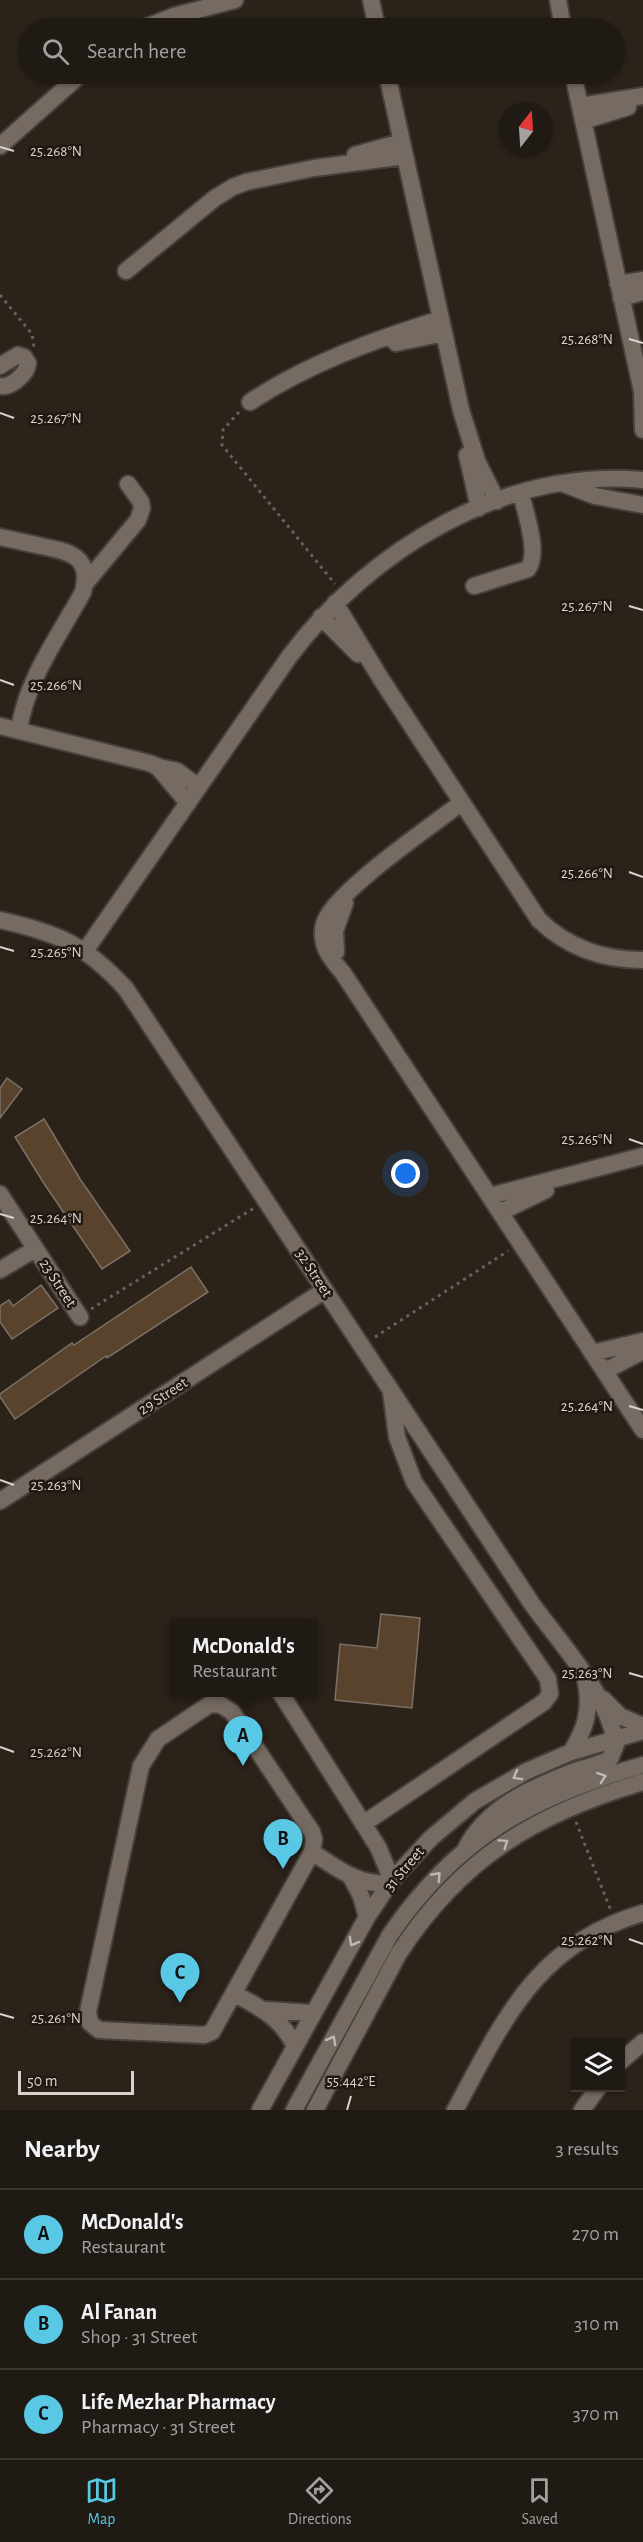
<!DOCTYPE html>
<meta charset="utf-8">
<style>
:root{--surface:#201a14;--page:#28231d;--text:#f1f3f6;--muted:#a2a1a0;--line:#3d3834;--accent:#59c8e4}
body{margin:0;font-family:"Alegreya Sans",sans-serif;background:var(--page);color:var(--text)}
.controls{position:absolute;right:18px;bottom:18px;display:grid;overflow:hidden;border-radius:0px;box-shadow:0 2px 4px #0004}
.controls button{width:54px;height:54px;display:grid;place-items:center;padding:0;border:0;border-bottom:2px solid var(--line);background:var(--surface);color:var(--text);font:30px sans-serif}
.compass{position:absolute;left:499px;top:102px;width:54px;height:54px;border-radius:50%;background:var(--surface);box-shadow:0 2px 4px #0004;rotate:17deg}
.scale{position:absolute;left:18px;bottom:15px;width:116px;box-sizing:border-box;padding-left:6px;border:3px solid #d9d3ce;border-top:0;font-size:16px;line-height:21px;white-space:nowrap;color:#d9d3ce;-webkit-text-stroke:4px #211911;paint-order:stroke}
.you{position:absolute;left:406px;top:1174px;width:21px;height:21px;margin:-15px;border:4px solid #fff;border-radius:50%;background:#1a73e8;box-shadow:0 0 0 9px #1a73e833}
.badge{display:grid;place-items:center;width:39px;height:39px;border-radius:50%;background:var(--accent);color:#111;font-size:20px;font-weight:700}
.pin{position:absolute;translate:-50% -50px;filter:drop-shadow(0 2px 3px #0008)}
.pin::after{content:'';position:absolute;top:32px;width:21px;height:18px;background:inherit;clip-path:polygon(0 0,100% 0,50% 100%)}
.popup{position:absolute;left:170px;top:1619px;width:147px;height:78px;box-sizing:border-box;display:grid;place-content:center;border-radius:0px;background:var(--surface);filter:drop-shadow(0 2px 4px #0005);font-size:20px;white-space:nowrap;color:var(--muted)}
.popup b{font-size:22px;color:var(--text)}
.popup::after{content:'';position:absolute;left:50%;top:100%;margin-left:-12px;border:12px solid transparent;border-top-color:var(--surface)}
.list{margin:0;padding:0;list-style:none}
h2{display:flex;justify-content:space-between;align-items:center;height:78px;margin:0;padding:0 24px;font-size:26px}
h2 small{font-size:20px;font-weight:400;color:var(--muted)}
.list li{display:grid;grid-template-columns:39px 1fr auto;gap:18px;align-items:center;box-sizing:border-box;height:90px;padding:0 24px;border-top:2px solid var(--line)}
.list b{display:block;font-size:22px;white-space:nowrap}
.list p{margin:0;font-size:20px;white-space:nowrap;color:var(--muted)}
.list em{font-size:20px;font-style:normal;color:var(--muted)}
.icon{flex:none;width:33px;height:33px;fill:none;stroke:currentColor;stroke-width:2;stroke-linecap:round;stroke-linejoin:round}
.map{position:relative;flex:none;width:643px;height:2110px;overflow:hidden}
.search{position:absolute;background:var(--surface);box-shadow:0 2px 4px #0004;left:18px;right:18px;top:18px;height:66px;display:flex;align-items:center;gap:15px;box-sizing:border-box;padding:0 21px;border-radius:33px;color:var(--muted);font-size:22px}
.sheet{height:348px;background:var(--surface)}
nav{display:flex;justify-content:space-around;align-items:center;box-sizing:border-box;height:84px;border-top:2px solid var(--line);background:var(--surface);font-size:16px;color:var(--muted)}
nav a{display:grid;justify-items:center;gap:3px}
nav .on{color:var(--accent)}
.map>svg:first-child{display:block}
</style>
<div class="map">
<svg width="643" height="2110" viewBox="0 0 643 2110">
<rect width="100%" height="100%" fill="#2b221a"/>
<path fill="#5a432c" stroke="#7b7167" stroke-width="1.5" d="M 7,1078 L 22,1089 L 0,1118 L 0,1088 Z
M 44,1119 L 80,1179 L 130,1251 L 102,1269 L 43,1182 L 15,1137 Z
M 191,1267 L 208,1292 L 107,1358 L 106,1356 L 15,1419 L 0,1397 L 0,1394 L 72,1343 L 74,1345 Z
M 41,1285 L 58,1308 L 12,1339 L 0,1322 L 0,1306 L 9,1300 L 13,1306 Z
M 381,1614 L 420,1618 L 412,1708 L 335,1700 L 340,1644 L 377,1648 Z"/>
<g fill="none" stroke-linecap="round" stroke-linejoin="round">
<defs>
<path id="minor" d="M 371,0 L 377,28
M 558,0 L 563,28
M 144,28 L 174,16 L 235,0
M 387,74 L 461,410 L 477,461 L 497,501
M 573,74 L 643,396
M 580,106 L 643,96
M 583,121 L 628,107
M 0,146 L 81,74
M 355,155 L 402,142
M 126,271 L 215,198 L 233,187 L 246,182 L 314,168 L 405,156
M 618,284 L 643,280
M 621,298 L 643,292
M 396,343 L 444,333
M 0,366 L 18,355 L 24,357 L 28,363 C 27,374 11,388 0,386
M 642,393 L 643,430
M 250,402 C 309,363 374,340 441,319
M 467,455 L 479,508
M 564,484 L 595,496 L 643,505
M 0,537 C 14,540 28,543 41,546 C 70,552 92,556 83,592 C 59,636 26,680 19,730
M 84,585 L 138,520 L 142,508 L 141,502 L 128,484
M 474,586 L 528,569 C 540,552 525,513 521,493
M 335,603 L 381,679 L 539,920 C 568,948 603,960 643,960
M 321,617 L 358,654
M 0,726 L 149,763 L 157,766 L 188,803
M 155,766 L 177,771 L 199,787
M 461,803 C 433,825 331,894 324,924 C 319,945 330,958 343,973 L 643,1430
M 0,920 C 58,933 85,944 126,989 L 532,1604 C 563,1647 606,1691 616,1744 L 610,1759 C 599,1765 586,1767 575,1771 C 533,1787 486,1807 465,1850
M 85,951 L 289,657 C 369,550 505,467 643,480
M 336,952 L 335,931 L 345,903
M 0,1194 L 80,1317
M 490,1196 L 643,1156
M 501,1212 L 546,1190
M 0,1270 L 35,1249
M 592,1353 L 643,1341
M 605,1371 L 643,1351
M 0,1501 L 325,1290
M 280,1692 L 378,1847 L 392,1880
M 603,1699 L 620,1716 L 643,1726
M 210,1704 L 221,1705 L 232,1712 L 312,1832 L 314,1839 L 312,1852 L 212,2032 L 204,2035 L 99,2030 L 90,2023 L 88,2012 L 141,1766 L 158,1739 Z
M 571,1752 C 586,1728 591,1710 586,1682
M 363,1824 L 544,1702 L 550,1694 L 548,1679 L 414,1482 L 397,1437 L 391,1392
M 312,1852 C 337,1868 358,1886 390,1883
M 351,1877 L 361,1896 L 367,1917
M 235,1994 C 261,2008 281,2018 295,2046
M 267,2010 L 313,2013
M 620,2062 L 643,2042
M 260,2110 L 367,1917 L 392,1880 L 431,1838 L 475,1801 L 525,1772 L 571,1752 L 643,1731
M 294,2110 L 390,1935 C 457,1837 531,1797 643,1765
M 315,2110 L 399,1953 C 462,1857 535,1814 643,1782
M 455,2110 C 504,2020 536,1944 643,1913
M 582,2110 L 598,2088"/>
</defs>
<use href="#minor" stroke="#464039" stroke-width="20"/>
<path stroke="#69615a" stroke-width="3" stroke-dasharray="3 4.5" stroke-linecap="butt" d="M 0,295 L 32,334 L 34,347
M 239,412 L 223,430 L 222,445 L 335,584
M 91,1309 L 254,1208
M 375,1337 L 508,1251
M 576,1822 L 611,1911"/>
<use href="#minor" stroke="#766b62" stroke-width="16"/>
</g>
<defs><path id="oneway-chevron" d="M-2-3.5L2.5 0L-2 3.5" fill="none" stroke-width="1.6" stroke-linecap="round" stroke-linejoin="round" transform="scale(1.5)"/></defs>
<g stroke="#c0b9b3">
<use href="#oneway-chevron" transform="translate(517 1776) rotate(151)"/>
<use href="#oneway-chevron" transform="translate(602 1777) rotate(-19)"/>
<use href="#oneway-chevron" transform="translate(504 1843) rotate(-35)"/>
<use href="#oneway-chevron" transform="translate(437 1876) rotate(-47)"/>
<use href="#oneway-chevron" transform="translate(353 1942) rotate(119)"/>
<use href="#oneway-chevron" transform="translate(332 2040) rotate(-61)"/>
</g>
<path fill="none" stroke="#d9d3ce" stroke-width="2" d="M 0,147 L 14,151M 629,339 L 643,343M 0,413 L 14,418M 629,606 L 643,610M 0,680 L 14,685M 629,872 L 643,877M 0,947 L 14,951M 629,1139 L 643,1144M 0,1214 L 14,1218M 629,1406 L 643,1410M 0,1480 L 14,1485M 629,1673 L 643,1677M 0,1747 L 14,1752M 629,1939 L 643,1944M 0,2014 L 14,2018M 347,2110 L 351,2096"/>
<g text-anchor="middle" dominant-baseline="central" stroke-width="5" stroke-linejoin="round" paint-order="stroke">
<g font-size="16" fill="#d9d3ce" stroke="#211911">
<text transform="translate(314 1273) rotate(57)">32 Street</text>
<text transform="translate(58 1283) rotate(57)">23 Street</text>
<text transform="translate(163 1396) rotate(-33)">29 Street</text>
<text transform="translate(404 1869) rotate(-50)">31 Street</text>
</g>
</g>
<g font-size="15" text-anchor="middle" fill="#d9d3ce" stroke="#211911" stroke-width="5" stroke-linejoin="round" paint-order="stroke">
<text x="56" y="156">25.268°N</text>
<text x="587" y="344">25.268°N</text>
<text x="56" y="423">25.267°N</text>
<text x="587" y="611">25.267°N</text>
<text x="56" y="690">25.266°N</text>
<text x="587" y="878">25.266°N</text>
<text x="56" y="957">25.265°N</text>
<text x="587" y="1144">25.265°N</text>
<text x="56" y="1223">25.264°N</text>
<text x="587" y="1411">25.264°N</text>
<text x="56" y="1490">25.263°N</text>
<text x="587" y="1678">25.263°N</text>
<text x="56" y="1757">25.262°N</text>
<text x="587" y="1945">25.262°N</text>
<text x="56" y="2023">25.261°N</text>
<text x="351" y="2086">55.442°E</text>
</g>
</svg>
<div class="controls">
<button><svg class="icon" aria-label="layers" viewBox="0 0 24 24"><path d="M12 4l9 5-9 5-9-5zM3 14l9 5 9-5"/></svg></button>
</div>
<svg class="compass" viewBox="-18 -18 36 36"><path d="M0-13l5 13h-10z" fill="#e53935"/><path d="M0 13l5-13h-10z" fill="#a2a1a0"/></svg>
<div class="scale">50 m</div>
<div class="you"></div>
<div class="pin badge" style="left:243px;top:1766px">A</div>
<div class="popup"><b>McDonald's</b>Restaurant</div>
<div class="pin badge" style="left:283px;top:1869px">B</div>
<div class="pin badge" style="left:180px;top:2003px">C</div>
<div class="search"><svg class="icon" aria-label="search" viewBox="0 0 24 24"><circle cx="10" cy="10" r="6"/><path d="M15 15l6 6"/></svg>Search here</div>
</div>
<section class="sheet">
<h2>Nearby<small>3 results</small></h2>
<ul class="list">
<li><span class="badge">A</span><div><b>McDonald's</b><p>Restaurant</p></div><em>270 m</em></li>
<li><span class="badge">B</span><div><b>Al Fanan</b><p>Shop · 31 Street</p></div><em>310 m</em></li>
<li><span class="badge">C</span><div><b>Life Mezhar Pharmacy</b><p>Pharmacy · 31 Street</p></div><em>370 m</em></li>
</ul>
</section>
<nav>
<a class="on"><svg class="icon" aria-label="map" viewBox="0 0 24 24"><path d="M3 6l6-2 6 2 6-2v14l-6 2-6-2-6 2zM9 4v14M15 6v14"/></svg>Map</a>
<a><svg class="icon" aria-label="directions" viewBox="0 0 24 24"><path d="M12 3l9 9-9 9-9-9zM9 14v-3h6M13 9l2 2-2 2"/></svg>Directions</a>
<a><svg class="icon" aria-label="saved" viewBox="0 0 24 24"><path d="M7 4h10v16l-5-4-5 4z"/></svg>Saved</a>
</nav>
